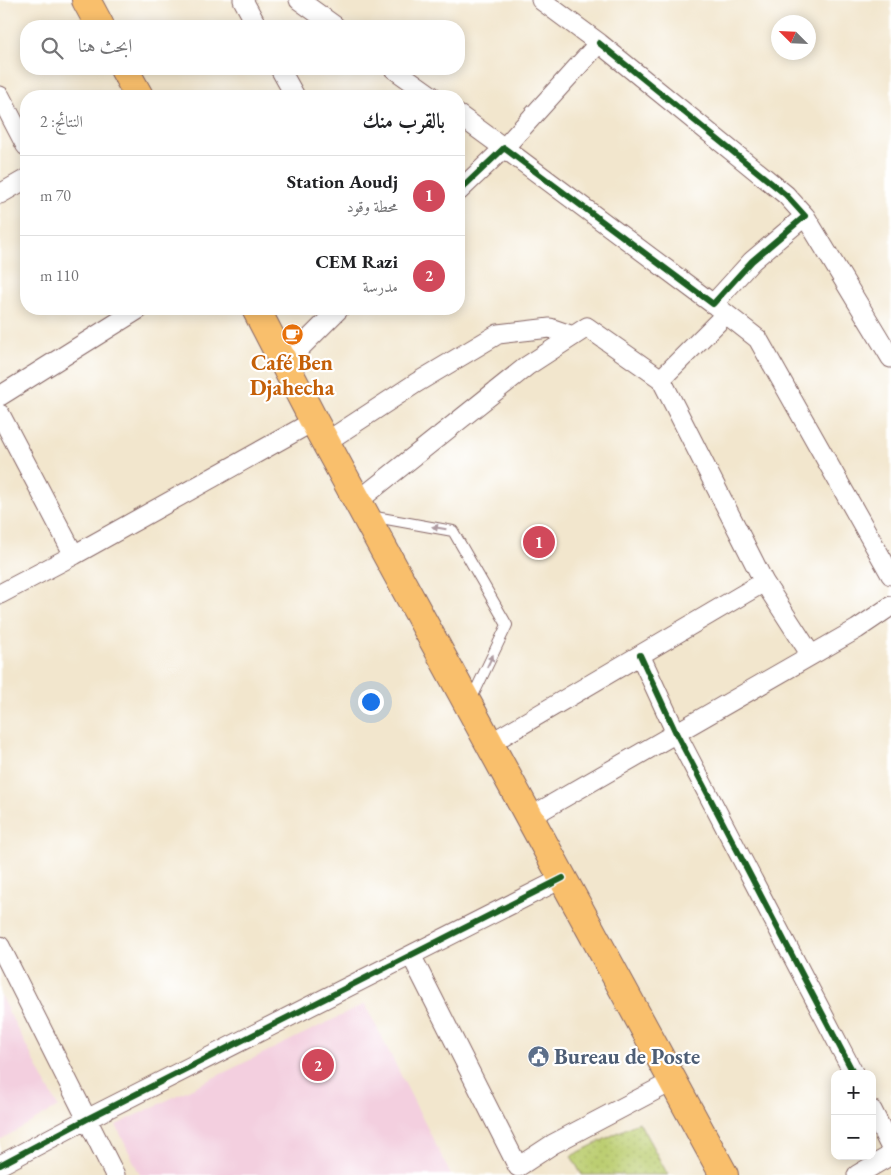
<!DOCTYPE html>
<html lang="ar">
<meta charset="utf-8">
<style>
:root{--surface:#fff;--page:#f6f6f6;--text:#202124;--muted:#757577;--line:#e0e0e0;--accent:#d1495b}
body{margin:0;font-family:"EB Garamond",Amiri,serif;background:var(--page);color:var(--text);direction:rtl}
.controls{position:absolute;right:15px;bottom:15px;display:grid;overflow:hidden;border-radius:10px;box-shadow:0 2px 12px #0003}
.controls button{width:45px;height:45px;display:grid;place-items:center;padding:0;border:0;border-bottom:1px solid var(--line);background:var(--surface);color:var(--text);font:25px sans-serif}
.compass{position:absolute;left:771px;top:15px;width:45px;height:45px;border-radius:50%;background:var(--surface);box-shadow:0 2px 12px #0003;rotate:294deg}
.you{position:absolute;left:370px;top:701px;width:18px;height:18px;margin:-12px;border:4px solid #fff;border-radius:50%;background:#1a73e8;box-shadow:0 0 0 8px #1a73e833}
.badge{display:grid;place-items:center;width:32px;height:32px;border-radius:50%;background:var(--accent);color:#fff;font-size:16px;font-weight:700}
.pin{position:absolute;translate:-50% -50%;border:2px solid #fff;box-shadow:0 1px 5px #0006}
.list{margin:0;padding:0;list-style:none}
h2{display:flex;justify-content:space-between;align-items:center;height:65px;margin:0;padding:0 20px;font-size:21px}
h2 small{font-size:16px;font-weight:400;color:var(--muted)}
.list li{display:grid;grid-template-columns:32px 1fr auto;gap:15px;align-items:center;box-sizing:border-box;height:80px;padding:0 20px;border-top:1px solid var(--line)}
.list b{display:block;font-size:19px;white-space:nowrap}
.list p{margin:0;font-size:16px;white-space:nowrap;color:var(--muted)}
.list em{font-size:16px;font-style:normal;color:var(--muted)}
.icon{flex:none;width:28px;height:28px;fill:none;stroke:currentColor;stroke-width:2;stroke-linecap:round;stroke-linejoin:round}
.map{position:relative;flex:none;width:891px;height:1175px;overflow:hidden;direction:ltr}
.search{position:absolute;background:var(--surface);box-shadow:0 2px 12px #0003;left:20px;top:20px;width:445px;height:55px;display:flex;align-items:center;gap:12px;box-sizing:border-box;padding:0 18px;border-radius:20px;color:var(--muted);font-size:19px}
.panel{position:absolute;background:var(--surface);box-shadow:0 2px 12px #0003;left:20px;top:90px;width:445px;height:225px;border-radius:20px;direction:rtl}
.map>svg:first-child{display:block}
</style>
<div class="map">
<svg width="891" height="1175" viewBox="0 0 891 1175">
<defs>
<pattern id="grass-dots" width="8" height="8" patternUnits="userSpaceOnUse" patternTransform="scale(1.25)"><rect width="8" height="8" fill="#bcce71"/><path d="M2 2h.1M6 6h.1" fill="none" stroke="#a3b062" stroke-width="1.8" stroke-linecap="round"/></pattern>
</defs>
<rect width="100%" height="100%" fill="#fff"/>
<filter id="ink" filterUnits="userSpaceOnUse"><feTurbulence type="fractalNoise" baseFrequency=".02" numOctaves="2"/><feDisplacementMap in="SourceGraphic" scale="10" xChannelSelector="R" yChannelSelector="G"/><feConvolveMatrix kernelMatrix="1 2 1 2 8 2 1 2 1" color-interpolation-filters="sRGB"/></filter>
<filter id="wash" filterUnits="userSpaceOnUse"><feTurbulence type="fractalNoise" baseFrequency=".0096" numOctaves="4" result="noise"/><feDisplacementMap in="SourceGraphic" scale="20" xChannelSelector="R" yChannelSelector="G"/><feGaussianBlur stdDeviation="1.12" result="paint"/><feColorMatrix in="noise" values="0 0 0 0 0 0 0 0 0 0 0 0 0 0 0 0 0 1.4 0 .05"/><feComposite in="paint" operator="in"/></filter>
<g filter="url(#wash)">
<rect width="100%" height="100%" fill="#f2e6cd"/>
<path fill="#f3cfdf" d="M 0,995 L 58,1107 L 0,1140 Z
M 365,1004 L 451,1175 L 140,1175 L 116,1125 Z"/>
<path fill="url(#grass-dots)" stroke="#83764e" d="M 639,1122 L 668,1175 L 582,1175 L 571,1156 Z"/>
</g>
<g filter="url(#ink)">
<g fill="none" stroke-linecap="round" stroke-linejoin="round">
<defs>
<path id="lane" d="M 370,516 L 453,531 L 507,625 L 470,702"/>
<path id="street" d="M 243,0 L 257,26
M 299,0 L 335,26
M 280,69 L 295,96
M 394,69 L 432,96
M 0,96 L 26,146
M 459,115 L 504,148 L 599,43 L 541,0
M 459,191 L 504,148 L 713,304 L 752,261 L 805,216 L 786,195 L 599,43
M 0,194 L 26,179
M 805,216 L 891,358
M 716,306 L 758,339 L 891,575
M 726,314 L 661,379 L 764,582 L 811,655
M 284,364 L 339,309
M 0,396 L 139,309
M 0,414 L 74,555
M 326,442 L 416,383 L 498,334 L 550,328 L 573,336
M 358,501 L 527,366 L 587,327 L 661,379
M 0,594 L 74,555 L 314,421
M 640,655 L 676,733 L 854,1074
M 489,744 L 764,582
M 530,817 L 857,629 L 891,606
M 0,946 L 115,1175
M 411,955 L 518,1167 L 553,1144 L 673,1081
M 872,1110 L 891,1148
M 0,1165 L 87,1119 L 563,878
M 857,1175 L 891,1155"/>
<path id="primary" d="M 86,0 L 100,26
M 124,69 L 139,96
M 256,309 L 314,421 L 724,1175"/>
</defs>
<use href="#lane" stroke="#856564" stroke-width="12"/>
<use href="#street" stroke="#856564" stroke-width="21"/>
<use href="#primary" stroke="#856564" stroke-width="30"/>
<use href="#lane" stroke="#fff" stroke-width="10"/>
<use href="#street" stroke="#fff" stroke-width="19"/>
<use href="#primary" stroke="#f9bf6c" stroke-width="28"/>
<defs>
<path id="cycleway" d="M 459,191 L 504,148 L 713,304 L 752,261 L 805,216 L 786,195 L 599,43
M 640,655 L 676,733 L 854,1074
M 0,1165 L 87,1119 L 563,878"/>
</defs>
<use href="#cycleway" stroke="#fff" stroke-width="9"/>
<use href="#cycleway" stroke="#1b5e20" stroke-width="6"/>
</g>
<defs><path id="oneway-solid" d="M-6-.8H1V-3.2L6.5 0L1 3.2V.8H-6Z" transform="scale(1.25)"/></defs>
<g fill="#ae9aa0">
<use href="#oneway-solid" transform="translate(439 528) rotate(-170)"/>
<use href="#oneway-solid" transform="translate(490 661) rotate(-64)"/>
</g>
</g>
<defs>
<symbol id="cafe-disc" viewBox="-11 -11 22 22"><circle r="9.5" fill="#e8710a" stroke="#fff"/><path d="M-5.5-4.5H6V0H3Q3 3.5 0 3.5H-2.5Q-5.5 3.5-5.5 0ZM3-3.2v2h1.7v-2ZM-6 4.5H4V6H-6Z" fill="#fff"/></symbol>
<symbol id="civic-disc" viewBox="-11 -11 22 22"><circle r="9.5" fill="#5c6f8a" stroke="#fff"/><path d="M-.6-6.5H3V-4.5H.6V-3L4-1V1h2V6H-6V1h2V-1L-.6-3ZM-1.2 2.5V6h2.4V2.5Z" fill="#fff"/></symbol>
</defs>
<g fill-rule="evenodd">
<use href="#cafe-disc" x="280" y="322" width="25" height="25"/>
<use href="#civic-disc" x="526" y="1044" width="25" height="25"/>
</g>
<g text-anchor="middle" dominant-baseline="central" stroke-width="4.5" stroke-linejoin="round" paint-order="stroke">
<g font-size="22" font-weight="bold" fill="#c56008" stroke="#fff">
<text x="292" y="362">Café Ben<tspan x="292" dy="25">Djahecha</tspan></text>
</g>
<g font-size="22" font-weight="bold" fill="#4e5e75" stroke="#fff" text-anchor="start">
<text x="554" y="1056">Bureau de Poste</text>
</g>
</g>
</svg>
<div class="controls">
<button>+</button>
<button>−</button>
</div>
<svg class="compass" viewBox="-18 -18 36 36"><path d="M0-13l5 13h-10z" fill="#e53935"/><path d="M0 13l5-13h-10z" fill="#757577"/></svg>
<div class="you"></div>
<div class="pin badge" style="left:539px;top:542px">1</div>
<div class="pin badge" style="left:318px;top:1065px">2</div>
<div class="search"><svg class="icon" aria-label="search" viewBox="0 0 24 24"><circle cx="10" cy="10" r="6"/><path d="M15 15l6 6"/></svg>ابحث هنا</div>
<section class="panel">
<h2>بالقرب منك<small>النتائج: 2</small></h2>
<ul class="list">
<li><span class="badge">1</span><div><b>Station Aoudj</b><p>محطة وقود</p></div><em>70 m</em></li>
<li><span class="badge">2</span><div><b>CEM Razi</b><p>مدرسة</p></div><em>110 m</em></li>
</ul>
</section>
</div>
